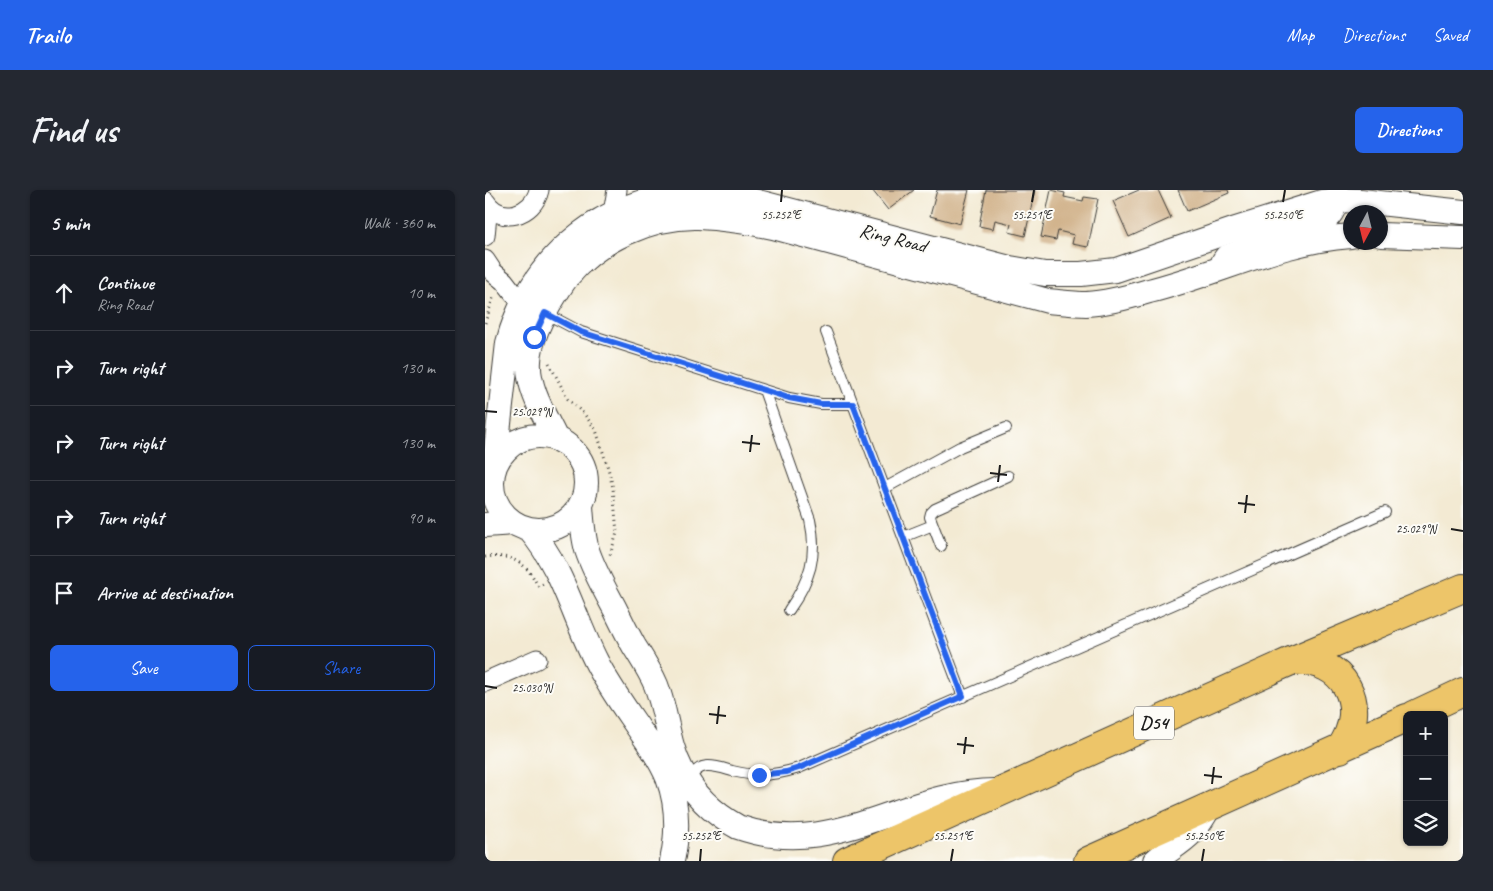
<!DOCTYPE html>
<meta charset="utf-8">
<style>
:root{--surface:#171b24;--page:#242831;--text:#f1f3f6;--muted:#9ea1a6;--line:#363941;--accent:#2563eb}
body{margin:0;font-family:Caveat,sans-serif;background:var(--page);color:var(--text)}
.controls{position:absolute;right:15px;bottom:15px;display:grid;overflow:hidden;border-radius:8px;box-shadow:0 1px 4px #0004}
.controls button{width:45px;height:45px;display:grid;place-items:center;padding:0;border:0;border-bottom:1px solid var(--line);background:var(--surface);color:var(--text);font:25px sans-serif}
.compass{position:absolute;left:858px;top:15px;width:45px;height:45px;border-radius:50%;background:var(--surface);box-shadow:0 1px 4px #0004;rotate:187deg}
.stop{position:absolute;width:15px;height:15px;margin:-11px;border:4px solid #2563eb;border-radius:50%;background:#fff}
.stop.end{background:#2563eb;border-color:#fff;box-shadow:0 1px 5px #0008}
.list{margin:0;padding:0;list-style:none}
h2{display:flex;justify-content:space-between;align-items:center;height:65px;margin:0;padding:0 20px;font-size:21px}
h2 small{font-size:16px;font-weight:400;color:var(--muted)}
.list li{display:grid;grid-template-columns:32px 1fr auto;gap:15px;align-items:center;box-sizing:border-box;height:75px;padding:0 20px;border-top:1px solid var(--line)}
.list b{display:block;font-size:19px;white-space:nowrap}
.list p{margin:0;font-size:16px;white-space:nowrap;color:var(--muted)}
.list em{font-size:16px;font-style:normal;color:var(--muted)}
.actions{display:flex;gap:10px;padding:15px 20px}
.actions a{flex:1;padding:11px 0;border:1px solid var(--accent);border-radius:8px;text-align:center;font-size:18px;color:var(--accent)}
.actions .main{background:var(--accent);color:#fff}
.icon{flex:none;width:28px;height:28px;fill:none;stroke:currentColor;stroke-width:2;stroke-linecap:round;stroke-linejoin:round}
.map{position:relative;flex:none;width:978px;height:671px;overflow:hidden;border-radius:8px}
header{display:flex;align-items:center;gap:30px;box-sizing:border-box;height:70px;padding:0 25px;background:var(--accent);color:#fff}
header strong{font-size:24px}
nav{display:flex;gap:28px;margin-inline-start:auto;font-size:18px}
.intro{display:flex;align-items:center;justify-content:space-between;box-sizing:border-box;height:120px;padding:0 30px}
h1{margin:0;font-size:35px}
.button{padding:12px 22px;border-radius:8px;background:var(--accent);color:#fff;font-size:18px;font-weight:700}
main{display:flex;gap:30px;padding:0 30px}
aside{flex:1;background:var(--surface);border-radius:8px;box-shadow:0 1px 4px #0004}
.map>svg:first-child{display:block}
</style>
<header>
<strong>Trailo</strong>
<nav><a>Map</a><a>Directions</a><a>Saved</a></nav>
</header>
<div class="intro"><h1>Find us</h1><a class="button">Directions</a></div>
<main>
<aside>
<h2>5 min<small>Walk · 360 m</small></h2>
<ul class="list">
<li><svg class="icon" aria-label="ahead" viewBox="0 0 24 24"><path d="M12 20V5M6 11l6-6 6 6"/></svg><div><b>Continue</b><p>Ring Road</p></div><em>10 m</em></li>
<li><svg class="icon" aria-label="right" viewBox="0 0 24 24"><path d="M7 20v-9h11M14 6l5 5-5 5"/></svg><div><b>Turn right</b></div><em>130 m</em></li>
<li><svg class="icon" aria-label="right" viewBox="0 0 24 24"><path d="M7 20v-9h11M14 6l5 5-5 5"/></svg><div><b>Turn right</b></div><em>130 m</em></li>
<li><svg class="icon" aria-label="right" viewBox="0 0 24 24"><path d="M7 20v-9h11M14 6l5 5-5 5"/></svg><div><b>Turn right</b></div><em>90 m</em></li>
<li><svg class="icon" aria-label="arrive" viewBox="0 0 24 24"><path d="M6 21V4h12l-3 4 3 4H6"/></svg><div><b>Arrive at destination</b></div></li>
</ul>
<div class="actions"><a class="main">Save</a><a>Share</a></div>
</aside>
<div class="map">
<svg width="978" height="671" viewBox="0 0 978 671">
<rect width="100%" height="100%" fill="#fdfcf7"/>
<filter id="ink" filterUnits="userSpaceOnUse"><feTurbulence type="fractalNoise" baseFrequency=".02" numOctaves="2"/><feDisplacementMap in="SourceGraphic" scale="10" xChannelSelector="R" yChannelSelector="G"/><feConvolveMatrix kernelMatrix="1 2 1 2 8 2 1 2 1" color-interpolation-filters="sRGB"/></filter>
<filter id="wash" filterUnits="userSpaceOnUse"><feTurbulence type="fractalNoise" baseFrequency=".0096" numOctaves="4" result="noise"/><feDisplacementMap in="SourceGraphic" scale="20" xChannelSelector="R" yChannelSelector="G"/><feGaussianBlur stdDeviation="1.12" result="paint"/><feColorMatrix in="noise" values="0 0 0 0 0 0 0 0 0 0 0 0 0 0 0 0 0 1.4 0 .05"/><feComposite in="paint" operator="in"/></filter>
<g filter="url(#wash)">
<rect width="100%" height="100%" fill="#f3ead3"/>
<g id="blocks">
<path fill="#d2b48d" d="M 387,0 L 429,0 L 403,20 Z
M 452,0 L 484,0 L 475,34 L 445,26 Z
M 501,0 L 550,0 L 540,46 L 524,42 L 526,34 L 510,30 L 508,39 L 494,36 Z
M 566,0 L 580,3 L 579,7 L 598,11 L 599,7 L 613,9 L 603,57 L 587,54 L 589,45 L 573,41 L 571,50 L 556,47 Z
M 654,0 L 673,0 L 686,28 L 644,47 L 628,11 Z
M 693,0 L 743,0 L 744,3 L 702,21 Z"/>
</g>
</g>
<g filter="url(#ink)">
<use href="#blocks" fill-opacity="0" stroke="#3c3b37" stroke-width="1"/>
<g fill="none" stroke-linecap="round" stroke-linejoin="round">
<defs>
<path id="service" d="M 60,123 L 96,142 L 304,208 L 336,214 L 368,214
M 341,142 L 478,507
M 279,200 L 325,330 C 333,366 325,390 304,420
M 400,298 L 475,257 L 521,238
M 418,347 L 448,335
M 456,356 L 445,327 L 446,323 L 450,319 L 523,286
M 204,592 C 213,569 230,576 247,581 C 256,583 266,585 275,585 C 288,585 301,582 314,578 L 900,322"/>
<path id="minor" d="M 0,11 C 15,35 48,26 54,0
M 128,23 L 132,0
M 0,46 L 3,15
M 0,70 L 8,82 L 19,91 L 29,104 L 51,118
M 736,80 C 734,73 736,70 740,65 L 792,46 L 840,33 C 851,24 855,14 853,0
M 0,492 L 52,469"/>
<path id="tertiary" d="M 896,45 L 978,48
M7 293a47 47 0 1 1 94 0a47 47 0 1 1-94 0Z
M 71,249 C 60,226 42,198 44,171 C 45,148 58,124 70,105 C 74,99 78,92 83,86 C 113,50 166,26 213,27 C 239,28 263,32 288,37 L 563,111 C 575,112 588,114 601,114 C 622,113 644,107 664,101 C 732,84 795,51 866,46
M 9,278 L 23,153 C 44,74 108,16 190,5 C 214,2 238,6 262,9 L 525,78 L 560,84 L 596,84 L 631,80 L 748,40 L 837,12 L 854,10 L 876,11 L 978,22
M 96,316 C 97,331 98,346 102,360 C 109,381 120,400 130,419 C 136,431 142,444 149,456 C 157,469 165,481 171,495 C 182,523 182,552 196,579 C 208,604 229,624 253,637 C 349,671 417,601 510,601
M 0,335 L 29,333
M 44,339 C 78,378 88,426 111,471 C 123,495 139,517 154,539 C 165,555 176,570 183,588 C 193,615 193,644 187,671
M 670,671 C 695,651 708,649 724,617"/>
<path id="primary" d="M 806,471 C 859,466 886,516 855,559
M 929,525 L 978,502
M 362,671 L 806,471 L 978,398
M 603,671 L 922,528"/>
</defs>
<use href="#service" stroke="#3c3b37" stroke-width="12"/>
<use href="#minor" stroke="#3c3b37" stroke-width="21"/>
<use href="#tertiary" stroke="#3c3b37" stroke-width="26"/>
<use href="#primary" stroke="#3c3b37" stroke-width="30"/>
<path stroke="#3c3b37" stroke-width="3" stroke-dasharray="1 4" stroke-linecap="butt" d="M 0,133 L 9,105
M 64,173 L 83,209 L 99,224 L 111,240 L 123,278 L 128,298 L 132,343 L 125,365
M 0,367 C 27,364 41,372 53,396 L 58,394"/>
<use href="#service" stroke="#fff" stroke-width="10"/>
<use href="#minor" stroke="#fff" stroke-width="19"/>
<use href="#tertiary" stroke="#fff" stroke-width="24"/>
<use href="#primary" stroke="#edc569" stroke-width="28"/>
</g>
</g>
<g fill="none" stroke-linecap="round" stroke-linejoin="round" filter="url(#ink)">
<path stroke="#2563eb" stroke-width="6" d="M 49,147 L 60,123 L 96,142 L 304,208 L 336,214 L 368,214 L 478,506 L 314,578 L 301,582 L 274,585"/>
</g>
<path fill="none" stroke="#1c1c1c" stroke-width="2" d="M 296,12 L 297,0M 547,12 L 549,0M 798,12 L 800,0M 0,221 L 12,222M 257,252 L 275,254M 265,262 L 267,245M 505,283 L 522,285M 513,292 L 515,275M 753,313 L 770,315M 760,323 L 762,305M 966,339 L 978,341M 0,496 L 12,498M 224,524 L 241,526M 232,534 L 234,516M 472,554 L 489,556M 479,564 L 481,547M 719,585 L 737,587M 727,594 L 729,577M 215,671 L 216,659M 466,671 L 468,659M 717,671 L 719,659"/>
<g text-anchor="middle" dominant-baseline="central" stroke-width="4" stroke-linejoin="round" paint-order="stroke">
<rect fill="#fdfcf7" stroke="#605f5e" stroke-width="1" x="649" y="516.5" width="40" height="33" rx="4"/>
<g font-size="19" font-weight="bold" fill="#1c1c1c">
<text x="669" y="533">D54</text>
</g>
<g font-size="20" fill="#1c1c1c" stroke="#fdfcf7">
<text transform="translate(408 48) rotate(14)">Ring Road</text>
</g>
</g>
<g font-size="12" text-anchor="middle" fill="#1c1c1c" stroke="#fdfcf7" stroke-width="4" stroke-linejoin="round" paint-order="stroke">
<text x="296" y="29">55.252°E</text>
<text x="547" y="29">55.251°E</text>
<text x="798" y="29">55.250°E</text>
<text x="47" y="226">25.029°N</text>
<text x="931" y="343">25.029°N</text>
<text x="47" y="502">25.030°N</text>
<text x="216" y="650">55.252°E</text>
<text x="468" y="650">55.251°E</text>
<text x="719" y="650">55.250°E</text>
</g>
</svg>
<div class="controls">
<button>+</button>
<button>−</button>
<button><svg class="icon" aria-label="layers" viewBox="0 0 24 24"><path d="M12 4l9 5-9 5-9-5zM3 14l9 5 9-5"/></svg></button>
</div>
<svg class="compass" viewBox="-18 -18 36 36"><path d="M0-13l5 13h-10z" fill="#e53935"/><path d="M0 13l5-13h-10z" fill="#9ea1a6"/></svg>
<div class="stop" style="left:49px;top:147px"></div>
<div class="stop end" style="left:274px;top:585px"></div>
</div>
</main>
